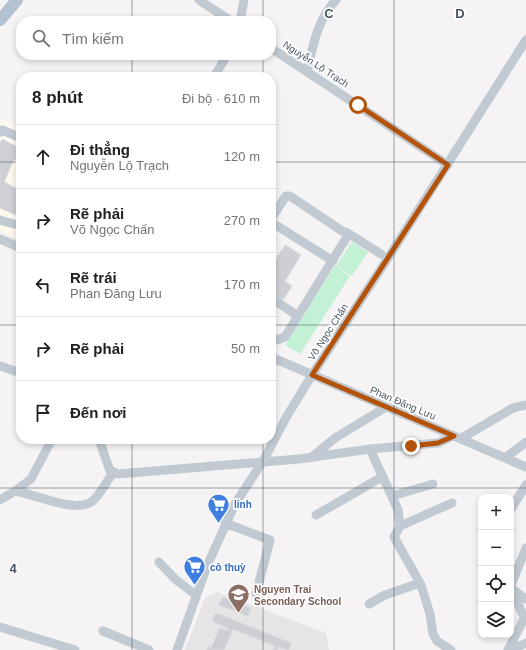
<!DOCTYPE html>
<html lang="vi">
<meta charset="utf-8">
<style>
:root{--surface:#fff;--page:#f2f2f2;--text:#202124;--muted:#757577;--line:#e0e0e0}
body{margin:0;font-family:Arial,sans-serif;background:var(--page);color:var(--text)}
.controls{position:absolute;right:12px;bottom:12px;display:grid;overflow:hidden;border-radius:8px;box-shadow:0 2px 6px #0003}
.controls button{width:36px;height:36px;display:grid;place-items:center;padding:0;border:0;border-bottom:1px solid var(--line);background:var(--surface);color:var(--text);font:20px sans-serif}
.stop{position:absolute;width:12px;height:12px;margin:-9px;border:3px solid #b45309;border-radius:50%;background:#fff}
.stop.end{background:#b45309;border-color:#fff;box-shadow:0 1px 4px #0008}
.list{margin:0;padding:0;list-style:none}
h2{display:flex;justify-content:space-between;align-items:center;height:52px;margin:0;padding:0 16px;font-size:17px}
h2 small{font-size:13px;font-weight:400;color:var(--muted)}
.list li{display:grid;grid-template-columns:26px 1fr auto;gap:12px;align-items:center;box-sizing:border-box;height:64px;padding:0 16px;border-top:1px solid var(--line)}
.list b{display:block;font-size:15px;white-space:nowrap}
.list p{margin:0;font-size:13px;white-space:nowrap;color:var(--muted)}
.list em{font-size:13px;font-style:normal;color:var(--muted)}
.icon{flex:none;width:22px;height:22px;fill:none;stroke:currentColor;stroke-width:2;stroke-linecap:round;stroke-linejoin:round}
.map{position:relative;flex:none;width:526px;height:650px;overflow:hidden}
.search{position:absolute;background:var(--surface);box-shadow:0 2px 6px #0003;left:16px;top:16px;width:260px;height:44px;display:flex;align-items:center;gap:10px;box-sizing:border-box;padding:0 14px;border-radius:16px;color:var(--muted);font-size:15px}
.panel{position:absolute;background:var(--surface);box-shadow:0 2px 6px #0003;left:16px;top:72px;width:260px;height:372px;border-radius:16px}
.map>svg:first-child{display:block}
</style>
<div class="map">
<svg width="526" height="650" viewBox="0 0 526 650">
<rect width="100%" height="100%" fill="#f5f3f3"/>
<path fill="#fdf9ef" d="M 0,118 L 21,127 L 21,240 L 0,231 Z"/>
<path fill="#e6e4e5" d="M 217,592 L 326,633 L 329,650 L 185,650 L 205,598 Z"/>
<path fill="#c3f1d5" d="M 352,242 L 368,252 L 352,276 L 336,266 Z
M 335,266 L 350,276 L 300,354 L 285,345 Z"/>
<path fill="#cdcfd5" stroke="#d7d9de" d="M 2,139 L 19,148 L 16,153 L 21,155 L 21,172 L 16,160 L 14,159 L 4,182 L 21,191 L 21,212 L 19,216 L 0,208 L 0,144 Z
M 285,245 L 301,255 L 285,281 L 292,286 L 283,300 L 271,293 L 271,266 Z
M 223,597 L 251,608 L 248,616 L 219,605 Z
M 216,613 L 291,643 L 289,650 L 278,647 L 277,649 L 279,650 L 273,650 L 275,646 L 233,629 L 224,650 L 207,650 L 208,646 L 211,648 L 220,628 L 227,631 L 228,628 L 212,621 Z"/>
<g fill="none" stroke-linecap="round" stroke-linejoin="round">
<path stroke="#c1cad2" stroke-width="9" d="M 199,0 L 231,21
M 240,21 L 244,0
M 271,48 L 448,165
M 307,72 C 313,46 317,20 336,0
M 214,77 L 227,55
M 0,132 L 2,130 L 21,138
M 271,219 L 286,196 L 290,196 L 348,235 L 285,337 L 277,340 L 271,336
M 0,220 L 21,226
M 271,222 L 333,261
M 346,232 L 381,254
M 0,239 L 21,248
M 271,298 L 298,316
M 271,357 L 526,467
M 0,366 L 21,373
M 99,439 L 110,471 L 118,474 L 299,459 L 370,449 L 438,443 L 453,436
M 460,439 L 513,408 L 526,405
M 370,449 L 398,510 L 400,526 L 394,537 L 421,585 L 430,614 L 433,634 L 437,641 L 451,650
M 312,457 L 335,438 L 386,407
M 505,458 L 526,442
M 15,491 L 31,479 L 52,439
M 392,496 L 433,484
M 0,500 L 15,491 C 34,494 75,513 91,502 C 101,495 106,481 114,472
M 511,509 L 526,485
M 316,515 L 382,477
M 225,523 L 270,540 L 256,594
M 400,526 L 452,503
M 159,562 L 175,579 L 196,595
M 511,585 L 526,548
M 511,589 L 526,621
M 512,589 L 526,599
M 369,604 L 385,595 L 420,583
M 0,627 L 75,650
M 103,631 L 149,650
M 177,650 L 207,566 L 235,504 L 263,461 L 287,416 L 312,375 L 388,258 L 526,40
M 508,650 L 526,615
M 510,650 L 526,643"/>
<path stroke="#b3c2d1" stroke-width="12" d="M 0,20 L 17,0"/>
</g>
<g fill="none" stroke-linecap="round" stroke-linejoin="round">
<path stroke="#b45309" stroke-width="5" d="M 358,105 L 448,165 L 312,375 L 454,436 L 438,443 L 411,446"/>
</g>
<path fill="none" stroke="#4a5661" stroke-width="1" stroke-opacity="0.55" d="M 132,0 L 132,21M 263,0 L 263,21M 394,0 L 394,650M 132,55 L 132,77M 263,55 L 263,77M 0,162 L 21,162M 271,162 L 526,162M 0,325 L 21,325M 271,325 L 526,325M 132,439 L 132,650M 263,439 L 263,650M 0,488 L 526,488"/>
<defs>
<symbol id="supermarket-pin" viewBox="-11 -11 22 30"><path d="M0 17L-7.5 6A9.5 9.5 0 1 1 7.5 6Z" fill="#3f7fe0" stroke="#fff"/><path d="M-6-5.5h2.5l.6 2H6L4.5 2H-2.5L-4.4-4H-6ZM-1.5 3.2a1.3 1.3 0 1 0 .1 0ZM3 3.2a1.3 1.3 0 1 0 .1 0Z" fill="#fff"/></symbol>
<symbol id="school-pin" viewBox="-11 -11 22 30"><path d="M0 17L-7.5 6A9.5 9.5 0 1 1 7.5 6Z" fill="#8d6e63" stroke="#fff"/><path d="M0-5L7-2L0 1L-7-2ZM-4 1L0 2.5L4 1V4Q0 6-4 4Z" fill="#fff"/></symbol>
</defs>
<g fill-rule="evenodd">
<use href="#supermarket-pin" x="206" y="492" width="25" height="34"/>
<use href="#supermarket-pin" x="182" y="554" width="25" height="34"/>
<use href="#school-pin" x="226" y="582" width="25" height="34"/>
</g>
<g text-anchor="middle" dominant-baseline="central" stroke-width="3.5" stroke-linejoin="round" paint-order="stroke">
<g font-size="10" fill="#4a5661" stroke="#fff">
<text transform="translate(316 64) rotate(33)">Nguyễn Lộ Trạch</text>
<text transform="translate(328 332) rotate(-57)">Võ Ngọc Chấn</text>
<text transform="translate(403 403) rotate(23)">Phan Đăng Lưu</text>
</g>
<g font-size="10" font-weight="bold" fill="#366cbe" stroke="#fff" text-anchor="start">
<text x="234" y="504">linh</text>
<text x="210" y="567">cô thuỳ</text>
</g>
<g font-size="10" font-weight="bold" fill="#785e54" stroke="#fff" text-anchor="start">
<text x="254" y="589">Nguyen Trai<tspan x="254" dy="12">Secondary School</tspan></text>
</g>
</g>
<g font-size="13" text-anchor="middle" font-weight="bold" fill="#4a5661" stroke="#fff" stroke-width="3.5" stroke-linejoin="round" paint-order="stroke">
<text x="329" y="18">C</text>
<text x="460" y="18">D</text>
<text x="13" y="573">4</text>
</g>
</svg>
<div class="controls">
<button>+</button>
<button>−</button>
<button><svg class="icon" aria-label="locate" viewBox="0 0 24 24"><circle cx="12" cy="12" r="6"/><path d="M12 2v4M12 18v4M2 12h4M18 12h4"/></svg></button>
<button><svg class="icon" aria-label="layers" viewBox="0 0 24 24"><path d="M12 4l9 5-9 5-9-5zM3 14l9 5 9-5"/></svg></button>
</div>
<div class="stop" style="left:358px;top:105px"></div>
<div class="stop end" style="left:411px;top:446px"></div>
<div class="search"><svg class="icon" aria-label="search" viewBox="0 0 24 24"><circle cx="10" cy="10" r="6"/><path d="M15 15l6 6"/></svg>Tìm kiếm</div>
<section class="panel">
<h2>8 phút<small>Đi bộ · 610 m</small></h2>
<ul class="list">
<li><svg class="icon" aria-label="ahead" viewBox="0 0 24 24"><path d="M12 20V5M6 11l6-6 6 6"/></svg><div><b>Đi thẳng</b><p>Nguyễn Lộ Trạch</p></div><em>120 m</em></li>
<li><svg class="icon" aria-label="right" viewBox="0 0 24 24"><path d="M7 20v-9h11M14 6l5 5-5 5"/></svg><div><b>Rẽ phải</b><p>Võ Ngọc Chấn</p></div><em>270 m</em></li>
<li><svg class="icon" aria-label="left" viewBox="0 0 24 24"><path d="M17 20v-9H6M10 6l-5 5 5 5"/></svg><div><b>Rẽ trái</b><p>Phan Đăng Lưu</p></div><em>170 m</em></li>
<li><svg class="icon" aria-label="right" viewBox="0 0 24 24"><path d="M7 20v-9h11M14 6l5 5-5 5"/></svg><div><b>Rẽ phải</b></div><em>50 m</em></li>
<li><svg class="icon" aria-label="arrive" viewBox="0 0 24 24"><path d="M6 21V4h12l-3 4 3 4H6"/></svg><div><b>Đến nơi</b></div></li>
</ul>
</section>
</div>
